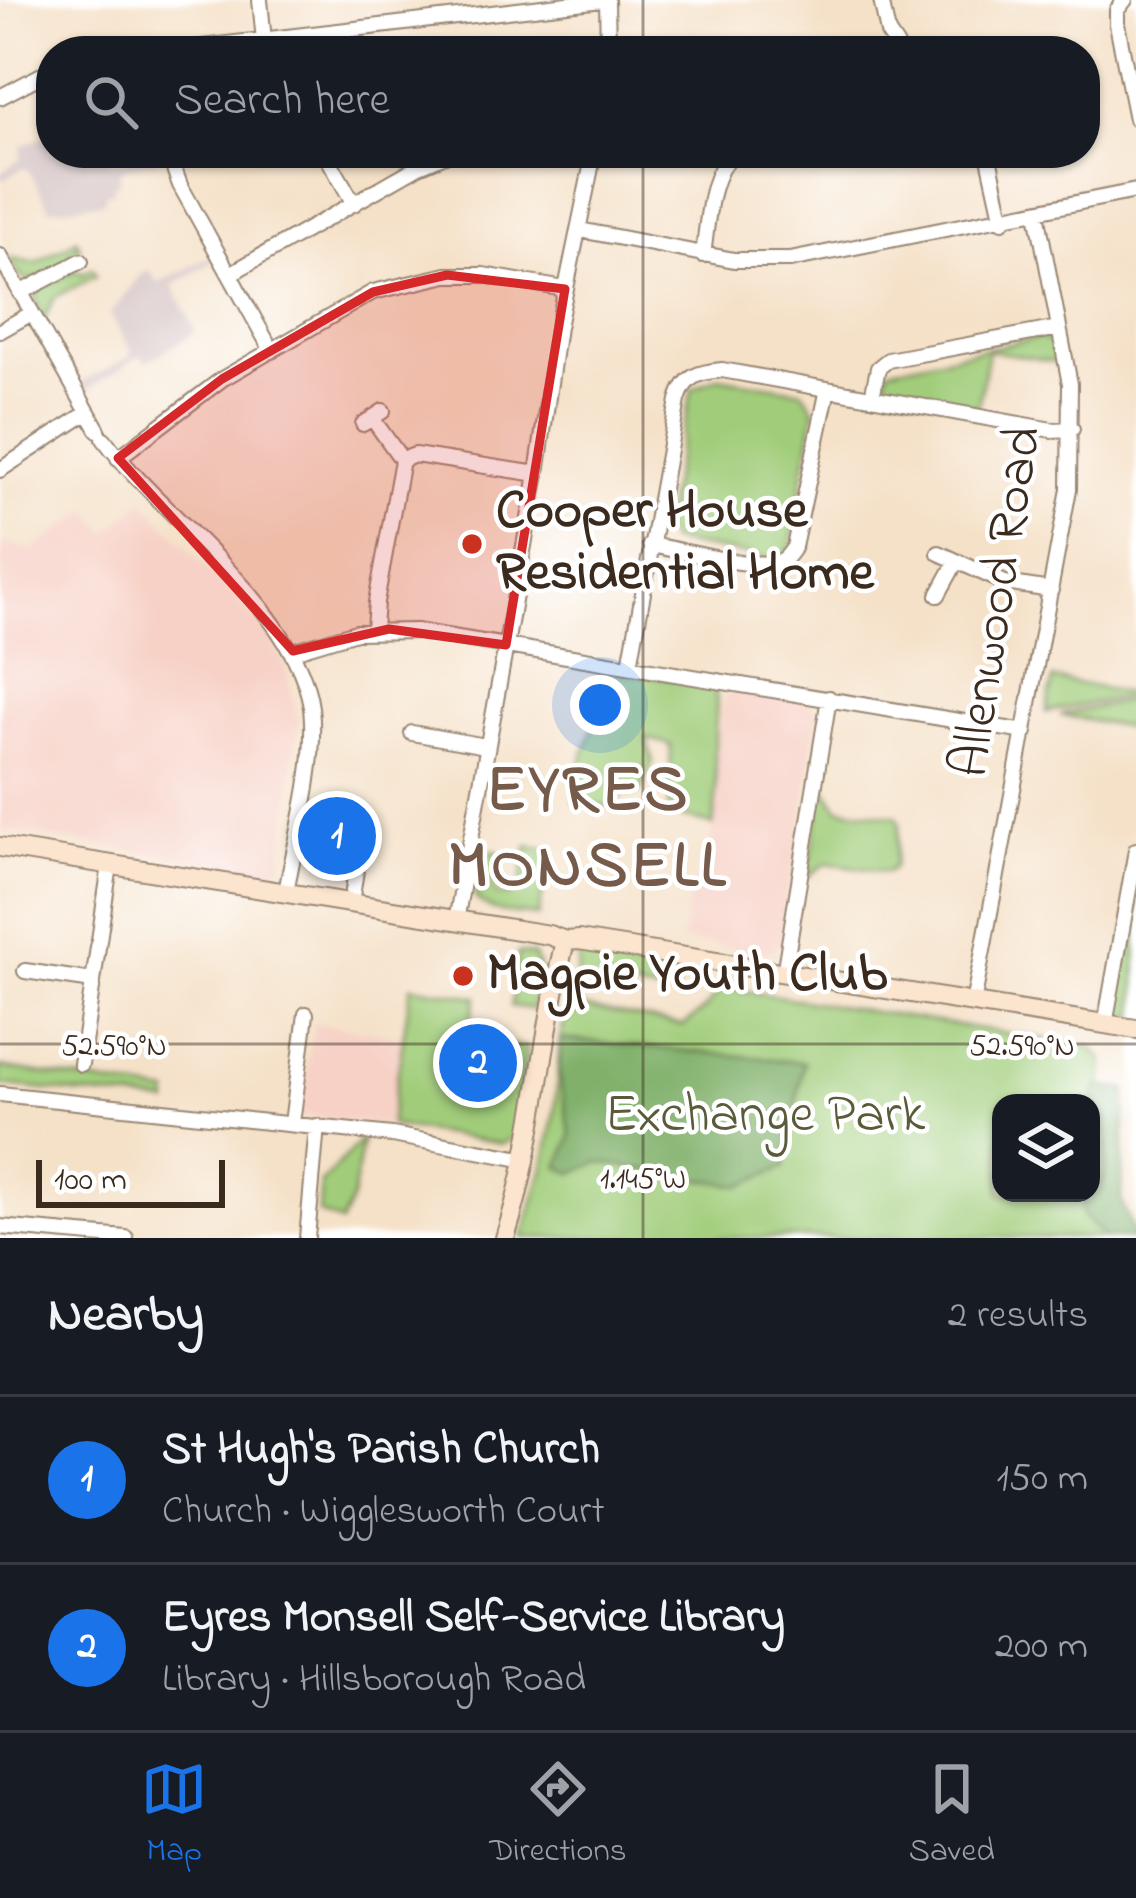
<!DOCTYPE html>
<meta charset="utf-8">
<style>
:root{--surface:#171b24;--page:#242831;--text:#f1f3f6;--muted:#9ea1a6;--line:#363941;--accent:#1a73e8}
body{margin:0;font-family:"Indie Flower",sans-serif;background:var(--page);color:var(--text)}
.controls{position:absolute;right:36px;bottom:36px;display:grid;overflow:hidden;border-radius:24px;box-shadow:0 3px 9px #0004}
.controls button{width:108px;height:108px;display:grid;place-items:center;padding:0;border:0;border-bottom:3px solid var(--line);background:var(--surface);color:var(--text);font:60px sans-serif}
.scale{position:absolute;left:36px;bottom:30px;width:189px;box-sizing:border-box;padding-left:12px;border:6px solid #3b2a1e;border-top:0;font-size:33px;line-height:42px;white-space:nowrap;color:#3b2a1e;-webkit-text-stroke:9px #fff;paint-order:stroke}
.you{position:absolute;left:600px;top:705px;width:42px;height:42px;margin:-30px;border:9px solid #fff;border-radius:50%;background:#1a73e8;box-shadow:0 0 0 18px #1a73e833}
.badge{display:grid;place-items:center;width:78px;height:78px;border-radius:50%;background:var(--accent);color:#fff;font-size:39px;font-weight:700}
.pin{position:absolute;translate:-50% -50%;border:6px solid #fff;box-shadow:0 3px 12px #0006}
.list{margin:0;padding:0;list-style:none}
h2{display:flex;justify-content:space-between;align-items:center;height:156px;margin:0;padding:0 48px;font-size:51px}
h2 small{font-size:39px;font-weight:400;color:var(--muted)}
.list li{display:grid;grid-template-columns:78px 1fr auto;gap:36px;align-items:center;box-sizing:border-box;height:168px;padding:0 48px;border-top:3px solid var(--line)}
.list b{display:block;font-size:45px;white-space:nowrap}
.list p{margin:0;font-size:39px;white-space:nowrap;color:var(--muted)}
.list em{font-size:39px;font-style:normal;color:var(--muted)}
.icon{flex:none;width:66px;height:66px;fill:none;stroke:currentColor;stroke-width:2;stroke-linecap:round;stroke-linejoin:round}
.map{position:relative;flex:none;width:1136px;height:1238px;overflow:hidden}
.search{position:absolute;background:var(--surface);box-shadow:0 3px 9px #0004;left:36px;right:36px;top:36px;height:132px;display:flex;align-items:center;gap:30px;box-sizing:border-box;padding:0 42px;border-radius:48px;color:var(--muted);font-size:45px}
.sheet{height:492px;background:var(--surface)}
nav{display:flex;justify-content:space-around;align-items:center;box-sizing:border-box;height:168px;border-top:3px solid var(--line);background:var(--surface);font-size:33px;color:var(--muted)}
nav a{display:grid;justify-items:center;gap:6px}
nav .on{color:var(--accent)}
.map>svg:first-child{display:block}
</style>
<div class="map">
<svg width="1136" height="1238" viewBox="0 0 1136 1238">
<rect width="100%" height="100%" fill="#fff"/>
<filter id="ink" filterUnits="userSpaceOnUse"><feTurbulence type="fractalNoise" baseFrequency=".00833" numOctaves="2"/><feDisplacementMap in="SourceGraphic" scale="24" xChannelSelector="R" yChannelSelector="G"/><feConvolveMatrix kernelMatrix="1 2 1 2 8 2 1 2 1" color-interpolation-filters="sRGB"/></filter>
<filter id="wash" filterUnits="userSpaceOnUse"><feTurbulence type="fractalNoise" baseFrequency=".004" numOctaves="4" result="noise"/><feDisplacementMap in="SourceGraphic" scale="48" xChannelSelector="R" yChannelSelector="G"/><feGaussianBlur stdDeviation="2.7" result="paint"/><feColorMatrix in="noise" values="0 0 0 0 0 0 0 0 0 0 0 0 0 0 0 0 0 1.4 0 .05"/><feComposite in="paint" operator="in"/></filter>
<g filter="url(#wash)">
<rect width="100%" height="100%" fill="#f5e1c8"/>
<path fill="#f7d1c6" d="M 143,501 L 266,630 L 283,659 L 299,722 L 281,867 L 270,872 L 0,830 L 0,542 L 32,550 L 89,510 L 107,533 Z
M 732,691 L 807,702 L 819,713 L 780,946 L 766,953 L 682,940 L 688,900 L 707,856 L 716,818 L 718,727 L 724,697 Z
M 314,1023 L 404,1037 L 390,1125 L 300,1115 Z"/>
<path fill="#d2bfbf" d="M 51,133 L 51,153 L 109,153 L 112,163 L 161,153 L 163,158 L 121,169 L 119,183 L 113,184 L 113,192 L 106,193 L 104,202 L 50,209 L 29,171 L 23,168 L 0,181 L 0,173 L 21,159 L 22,146 Z
M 212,256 L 215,260 L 173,285 L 196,332 L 146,362 L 141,355 L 84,392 L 80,383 L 130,357 L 131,351 L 110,314 L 140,275 L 149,270 L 158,283 Z"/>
<path fill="#a1cd7a" stroke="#6e7c4c" stroke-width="3" fill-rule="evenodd" d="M 77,240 L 80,248 L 71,253 L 71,259 L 32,281 L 20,277 L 11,259 L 36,263 Z
M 92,269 L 96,276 L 55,297 L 44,319 L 34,298 L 41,287 L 77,270 L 82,274 Z
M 1041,337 L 1058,348 L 1061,363 L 988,350 L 978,407 L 885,391 L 888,369 Z
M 718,377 L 803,391 L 815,410 L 791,546 L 783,554 L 768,558 L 671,542 L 662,527 L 692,389 Z
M 620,673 L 713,683 C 720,702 715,713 715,733 C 714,765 719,793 713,825 L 669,813 L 671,745 L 646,738 L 653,762 L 640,792 L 619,796 L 617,808 L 574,802 C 578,759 597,723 608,681 Z
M 1053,679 L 1132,694 L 1131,696 L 1046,712 Z
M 1136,699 L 1136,729 L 1060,715 Z
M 823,784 L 838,808 L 896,816 L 900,823 L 894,867 L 887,872 L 827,863 L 808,876 Z
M 528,846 L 552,850 L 538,916 C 516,913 490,915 475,897 L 482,851 L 499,852 L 493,888 L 497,894 L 510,896 L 520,886 Z
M 1136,882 L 1136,1016 L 1119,1015 L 1115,1006 Z
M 586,947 L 674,963 L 681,973 L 679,985 L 671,995 L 576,980 L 579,952 Z
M 518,953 L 533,955 L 539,966 L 533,1009 L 511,1006 Z
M 411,986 L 477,997 L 465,1045 L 455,1044 L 454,1052 L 467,1057 L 466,1068 L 488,1072 L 493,1042 L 527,1047 L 516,1135 L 502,1144 L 390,1125 Z
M 721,987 L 1091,1047 L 1104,1061 L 1102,1087 L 1094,1099 C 1113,1130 1106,1156 1100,1190 C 1098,1205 1102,1224 1105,1238 L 523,1238 L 543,1171 L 555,1112 L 560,1039 L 564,1023 L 581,1007 L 683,1026 L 706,1008 ZM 1001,1103 L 1091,1103 L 1091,1193 L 1001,1193 Z
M 0,1067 L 169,1094 L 168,1103 L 0,1085 Z
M 362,1139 L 352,1199 L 341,1223 L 319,1213 L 321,1183 Z"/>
<path fill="#80b06a" stroke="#5e6d44" stroke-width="3" d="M 560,1039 L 804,1062 L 785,1167 L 741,1186 L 599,1162 L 573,1173 L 559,1167 L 571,1137 L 559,1076 Z
M 1098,1086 L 1127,1090 L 1121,1200 L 1136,1238 L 1105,1238 L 1083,1216 L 1083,1198 L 1100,1192 C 1111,1160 1112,1128 1094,1099 Z"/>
</g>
<g filter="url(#ink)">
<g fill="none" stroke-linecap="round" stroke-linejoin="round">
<defs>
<path id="street" d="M 260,0 L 264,41
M 607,0 L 608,51
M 881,0 L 888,33 L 900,51
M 1125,0 L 1117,10 L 1117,24 L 1136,119
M 167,51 L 602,0
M 0,97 L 51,70
M 168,153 L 180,185 L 272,351
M 325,153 L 354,204
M 988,153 L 1003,221
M 580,230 L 734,260 L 790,260 L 1136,191
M 703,255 C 708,223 708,176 733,153
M 0,256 L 98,430
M 230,274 L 419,166 L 450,153
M 20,293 L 81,261
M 0,331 L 32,313
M 872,397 L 878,368 L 888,360 L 1059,328
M 372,418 L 402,460
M 363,424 L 383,411
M 104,439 C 163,519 310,618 312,720 C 314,777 296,837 286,892
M 118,458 L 222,379 L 373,292 L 447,275 L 483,275 L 565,289
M 0,470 L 87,413
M 650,545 C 682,550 741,567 772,563 C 784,562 788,556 794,547 L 828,389
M 939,553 L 1005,583 L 1051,590
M 938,595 L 956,562
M 374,629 L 376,602 L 402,460 L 415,455 L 537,474
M 293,651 L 356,632 L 416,631 L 1025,732
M 630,665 L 678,400 C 685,376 698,372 722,370 L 1052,430 L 1072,429
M 412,733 L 486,746
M 351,903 L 361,838
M 456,921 L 537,474 L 558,327 L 594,153
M 25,971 L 93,981
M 784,974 L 829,698
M 973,1004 L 1069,489 L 1070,384 L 1037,213
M 1105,1025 L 1136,850
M 81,1064 L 110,865
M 0,1094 L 392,1135 L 527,1160
M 292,1123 L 306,1014
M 0,1227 L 126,1238
M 307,1238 L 317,1126"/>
<path id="secondary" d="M 0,847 L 549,935 L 565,941 L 579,940 L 1136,1029
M 505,1238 C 536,1141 541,1040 565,941"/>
</defs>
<use href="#street" stroke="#988673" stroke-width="18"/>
<use href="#secondary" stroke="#988673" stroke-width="22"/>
<use href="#street" stroke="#fff" stroke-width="14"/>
<use href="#secondary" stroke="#fce5cf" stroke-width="18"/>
</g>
</g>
<path fill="#d62828" fill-opacity="0.2" stroke="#d62828" stroke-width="9" stroke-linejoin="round" d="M 447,275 L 565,289 L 506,645 L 389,629 L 293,651 L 118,458 L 222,379 L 373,292 Z"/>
<path fill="none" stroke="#3b2a1e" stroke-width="3" stroke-opacity="0.45" d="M 643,0 L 643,51M 643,153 L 643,1238M 0,1044 L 1136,1044"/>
<g fill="#c8321e" stroke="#fff" stroke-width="4.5">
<circle cx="472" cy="544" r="12"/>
<circle cx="463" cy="976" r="12"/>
</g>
<g text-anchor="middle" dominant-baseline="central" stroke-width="9" stroke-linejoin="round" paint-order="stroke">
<g font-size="54" font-weight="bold" fill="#3b2a1e" stroke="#fff" text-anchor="start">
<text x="496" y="513">Cooper House<tspan x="496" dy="62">Residential Home</tspan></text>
<text x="487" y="976">Magpie Youth Club</text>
</g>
<g font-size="54" fill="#3b2a1e" stroke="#fff">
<text transform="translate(999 602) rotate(-81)">Allenwood Road</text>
</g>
<g font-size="54" fill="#5a5b3a" stroke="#fff">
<text x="765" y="1117">Exchange Park</text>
</g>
<g font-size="66" font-weight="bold" letter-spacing="3" fill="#765b4b" stroke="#fff">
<text x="588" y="793">EYRES<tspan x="588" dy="76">MONSELL</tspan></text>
</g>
</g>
<g font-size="30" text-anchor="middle" fill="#3b2a1e" stroke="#fff" stroke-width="9" stroke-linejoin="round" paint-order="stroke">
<text x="114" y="1055">52.590°N</text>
<text x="1022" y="1055">52.590°N</text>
<text x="643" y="1188">1.145°W</text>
</g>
</svg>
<div class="controls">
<button><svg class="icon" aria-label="layers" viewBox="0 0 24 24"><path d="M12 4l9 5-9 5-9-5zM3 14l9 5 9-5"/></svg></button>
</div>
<div class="scale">100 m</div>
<div class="you"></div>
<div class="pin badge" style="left:337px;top:836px">1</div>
<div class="pin badge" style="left:478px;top:1063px">2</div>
<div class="search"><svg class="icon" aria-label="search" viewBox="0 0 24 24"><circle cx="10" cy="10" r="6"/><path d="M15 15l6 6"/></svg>Search here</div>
</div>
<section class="sheet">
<h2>Nearby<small>2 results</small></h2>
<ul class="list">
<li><span class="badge">1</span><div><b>St Hugh's Parish Church</b><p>Church · Wigglesworth Court</p></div><em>150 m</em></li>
<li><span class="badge">2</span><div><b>Eyres Monsell Self-Service Library</b><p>Library · Hillsborough Road</p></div><em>200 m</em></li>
</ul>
</section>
<nav>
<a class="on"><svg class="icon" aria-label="map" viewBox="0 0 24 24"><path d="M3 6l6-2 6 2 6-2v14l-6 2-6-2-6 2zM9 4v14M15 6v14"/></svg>Map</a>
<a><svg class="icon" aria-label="directions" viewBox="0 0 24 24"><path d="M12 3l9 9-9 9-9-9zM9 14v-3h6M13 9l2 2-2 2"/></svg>Directions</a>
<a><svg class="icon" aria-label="saved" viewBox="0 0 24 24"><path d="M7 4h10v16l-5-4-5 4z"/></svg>Saved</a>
</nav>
